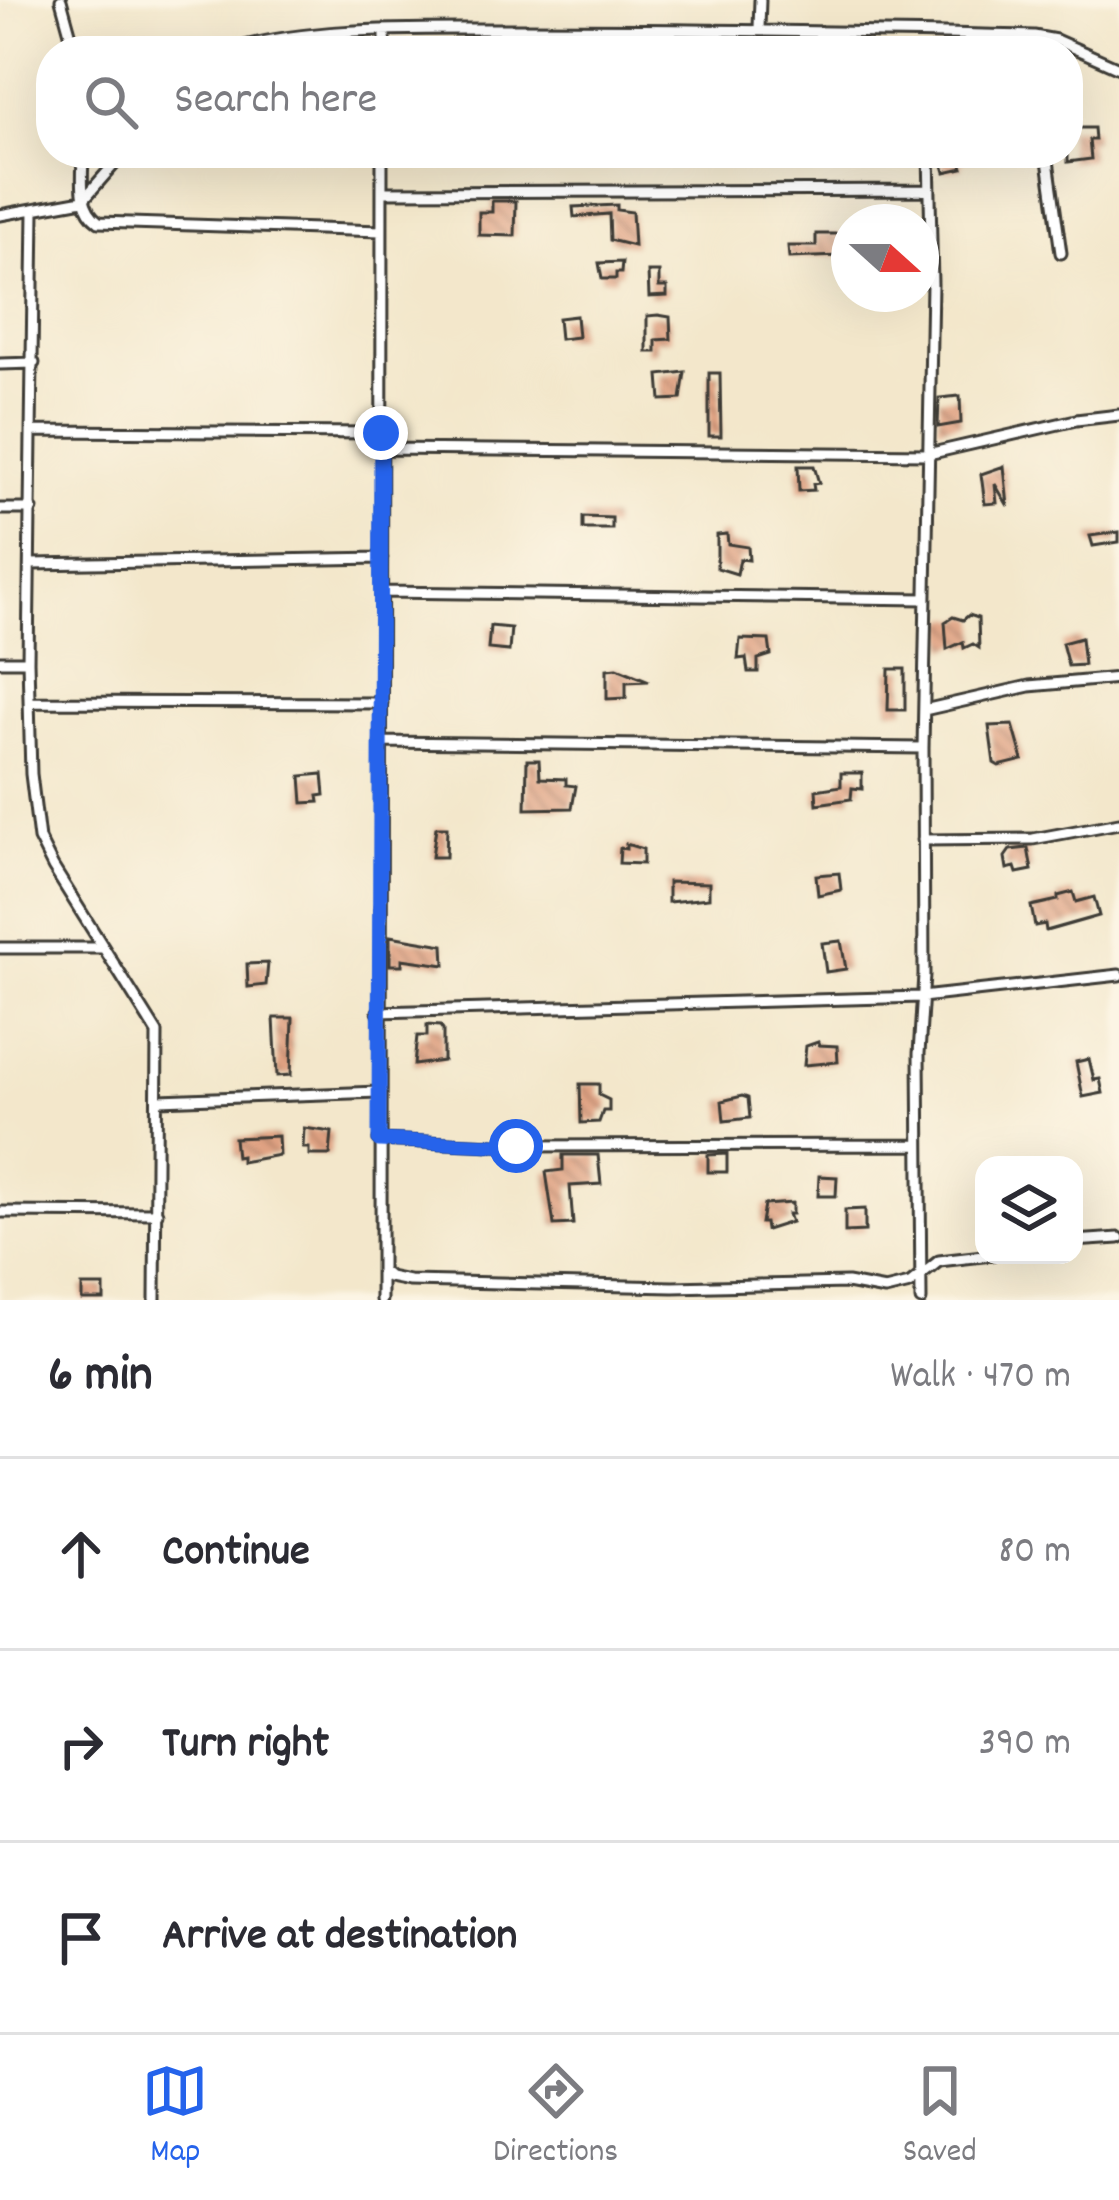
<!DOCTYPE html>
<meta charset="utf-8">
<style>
:root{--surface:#fff;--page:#f2f2f3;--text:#2b2b33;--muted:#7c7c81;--line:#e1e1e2;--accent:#2563eb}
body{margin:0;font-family:Dekko,sans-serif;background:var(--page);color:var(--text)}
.controls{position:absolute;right:36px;bottom:36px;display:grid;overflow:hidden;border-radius:24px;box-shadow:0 12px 48px #0002}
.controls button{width:108px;height:108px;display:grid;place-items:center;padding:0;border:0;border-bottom:3px solid var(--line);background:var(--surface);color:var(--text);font:60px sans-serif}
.compass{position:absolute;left:831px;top:204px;width:108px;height:108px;border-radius:50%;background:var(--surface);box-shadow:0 12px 48px #0002;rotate:111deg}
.stop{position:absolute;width:36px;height:36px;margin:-27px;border:9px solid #2563eb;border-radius:50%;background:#fff}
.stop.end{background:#2563eb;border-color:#fff;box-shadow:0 3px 12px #0008}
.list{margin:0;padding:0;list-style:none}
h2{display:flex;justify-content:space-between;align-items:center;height:156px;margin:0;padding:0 48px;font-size:51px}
h2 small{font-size:39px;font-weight:400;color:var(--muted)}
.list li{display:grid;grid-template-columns:78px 1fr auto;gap:36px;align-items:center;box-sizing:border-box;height:192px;padding:0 48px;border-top:3px solid var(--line)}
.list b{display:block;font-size:45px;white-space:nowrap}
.list em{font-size:39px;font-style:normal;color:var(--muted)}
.icon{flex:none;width:66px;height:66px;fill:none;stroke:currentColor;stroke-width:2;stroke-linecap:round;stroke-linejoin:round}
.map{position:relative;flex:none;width:1119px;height:1300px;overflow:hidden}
.search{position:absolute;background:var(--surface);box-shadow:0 12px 48px #0002;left:36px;right:36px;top:36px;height:132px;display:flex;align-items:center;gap:30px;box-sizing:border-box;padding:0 42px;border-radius:48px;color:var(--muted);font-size:45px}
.sheet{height:732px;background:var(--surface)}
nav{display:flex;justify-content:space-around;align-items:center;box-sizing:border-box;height:168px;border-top:3px solid var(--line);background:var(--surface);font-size:33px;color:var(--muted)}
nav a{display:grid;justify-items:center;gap:6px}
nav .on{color:var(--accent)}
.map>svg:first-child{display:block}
</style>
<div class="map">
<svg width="1119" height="1300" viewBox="0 0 1119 1300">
<defs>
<pattern id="building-back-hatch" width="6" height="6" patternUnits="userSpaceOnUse" patternTransform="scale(3)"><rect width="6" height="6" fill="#e0a282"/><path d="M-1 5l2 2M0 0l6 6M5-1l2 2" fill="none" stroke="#b5836a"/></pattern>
</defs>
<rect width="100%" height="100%" fill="#fcf5e5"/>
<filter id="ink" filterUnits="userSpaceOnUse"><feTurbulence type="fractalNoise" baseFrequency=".00833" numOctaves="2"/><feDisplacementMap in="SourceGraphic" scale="24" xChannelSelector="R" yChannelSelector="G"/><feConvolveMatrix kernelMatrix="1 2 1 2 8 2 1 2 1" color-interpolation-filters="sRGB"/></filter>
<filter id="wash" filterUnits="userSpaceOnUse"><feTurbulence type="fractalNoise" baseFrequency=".004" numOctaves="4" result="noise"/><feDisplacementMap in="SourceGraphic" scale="48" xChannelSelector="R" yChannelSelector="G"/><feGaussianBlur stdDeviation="2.7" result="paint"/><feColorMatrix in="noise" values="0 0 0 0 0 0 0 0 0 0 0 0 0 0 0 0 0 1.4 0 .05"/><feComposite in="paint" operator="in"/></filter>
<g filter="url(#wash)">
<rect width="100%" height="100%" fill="#f3e7cb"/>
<g id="blocks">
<path fill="url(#building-back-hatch)" d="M 1068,128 L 1094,128 L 1095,140 L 1089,140 L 1091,159 L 1068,162 Z
M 950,153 L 980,153 L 981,157 L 961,161 L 963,168 L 945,172 L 940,155 Z
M 492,201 L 516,201 L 515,236 L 479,235 L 479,212 L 492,212 Z
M 617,205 L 617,210 L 632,212 L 634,246 L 610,240 L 609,214 L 574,217 L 573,207 Z
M 816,234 L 841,234 L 840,256 L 789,258 L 788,246 L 816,246 Z
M 622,262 L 621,273 L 616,273 L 616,279 L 602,279 L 599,263 Z
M 648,272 L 659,272 L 659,287 L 667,287 L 667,296 L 649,297 Z
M 658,315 L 670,317 L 671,339 L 656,340 L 656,352 L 647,352 L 647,316 Z
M 576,316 L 578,337 L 560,339 L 558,318 Z
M 685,372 L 681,399 L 661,400 L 659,375 Z
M 709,373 L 720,373 L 721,436 L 709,436 Z
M 960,396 L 961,423 L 938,427 L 939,398 Z
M 798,466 L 814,466 L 819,483 L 813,484 L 814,490 L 799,491 Z
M 1004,466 L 1008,506 L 995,484 L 997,503 L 985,504 L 981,474 Z
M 583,517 L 612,518 L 612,529 L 583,529 Z
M 1119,532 L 1119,542 L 1093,546 L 1090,536 Z
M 727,534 L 728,544 L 748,547 L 749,560 L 740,559 L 737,574 L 717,568 L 717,535 Z
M 969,615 L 978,618 L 979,648 L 973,644 L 964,648 L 963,642 L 947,649 L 945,622 L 953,617 L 963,620 Z
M 490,626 L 511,628 L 509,651 L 488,649 Z
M 1081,638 L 1084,665 L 1068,666 L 1062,643 Z
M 740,639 L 769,640 L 771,655 L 758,659 L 758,672 L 748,672 L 746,658 L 738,659 Z
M 617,668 L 649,681 L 626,682 L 626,698 L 607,699 L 607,669 Z
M 889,669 L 905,669 L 905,710 L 888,710 Z
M 1013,725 L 1023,760 L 999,766 L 994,763 L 989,726 Z
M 527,760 L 539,760 L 540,778 L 566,779 L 566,785 L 576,786 L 572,808 L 526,809 Z
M 841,773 L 862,773 L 862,789 L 852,788 L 851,799 L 817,804 L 816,790 L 841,786 Z
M 323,774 L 325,795 L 318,796 L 319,802 L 303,803 L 301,776 Z
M 436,827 L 447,827 L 446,857 L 432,857 Z
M 626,844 L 643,849 L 643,864 L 619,863 L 620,848 L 626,849 Z
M 1028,848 L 1032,870 L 1017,873 L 1015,867 L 1007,869 L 1005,857 L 1010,850 Z
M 839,873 L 841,890 L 818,895 L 816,875 Z
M 668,882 L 709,883 L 709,898 L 668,902 Z
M 1073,892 L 1076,902 L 1094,897 L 1099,916 L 1046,931 L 1045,924 L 1035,926 L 1031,906 L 1058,900 L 1058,896 Z
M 390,936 L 444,945 L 445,965 L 402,959 L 402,965 L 390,965 Z
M 841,941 L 846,969 L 826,972 L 822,943 Z
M 268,963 L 266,985 L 248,987 L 247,964 Z
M 274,1018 L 293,1018 L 291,1075 L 277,1076 Z
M 427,1025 L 440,1026 L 443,1030 L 443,1061 L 414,1065 L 417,1036 L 427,1036 Z
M 818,1042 L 819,1045 L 837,1046 L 838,1062 L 804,1065 L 806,1046 Z
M 1089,1059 L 1094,1080 L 1100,1079 L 1103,1093 L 1083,1097 L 1076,1062 Z
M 580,1084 L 599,1084 L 599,1095 L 609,1100 L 609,1111 L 603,1111 L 599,1122 L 581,1123 Z
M 742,1096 L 748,1098 L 750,1118 L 724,1121 L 722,1101 Z
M 304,1128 L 332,1132 L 330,1155 L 309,1155 L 309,1148 L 303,1148 Z
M 278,1136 L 279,1155 L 241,1162 L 241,1156 L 236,1157 L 234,1138 Z
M 727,1154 L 727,1172 L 708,1172 L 708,1155 Z
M 563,1155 L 598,1155 L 601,1184 L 570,1186 L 573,1224 L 554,1225 L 546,1172 L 563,1170 Z
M 819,1176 L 837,1177 L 836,1196 L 818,1196 Z
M 792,1203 L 792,1214 L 788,1214 L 791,1222 L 766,1230 L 765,1223 L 761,1223 L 764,1205 Z
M 865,1209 L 865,1231 L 845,1232 L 845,1210 Z
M 82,1286 L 104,1286 L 104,1300 L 82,1300 Z"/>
</g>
</g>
<g filter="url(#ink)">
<use href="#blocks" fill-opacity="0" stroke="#3c3a36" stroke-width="3"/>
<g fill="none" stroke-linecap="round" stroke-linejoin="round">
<defs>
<path id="street" d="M 61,0 L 75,51
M 759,28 L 760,0
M 228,51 C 310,24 433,30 520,29 C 691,29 863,32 1034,36 L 1056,40 L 1119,68
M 385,51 L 385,30
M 83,153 C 83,177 77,207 99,222 L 381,231
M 1047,153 L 1061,253
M 382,192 L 930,190
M 34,211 L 28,661 L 31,774 L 39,839 L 53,867 L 157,1033 L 155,1300
M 0,215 L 83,200 L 124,153
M 0,364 L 34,363
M 34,431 L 381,433
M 381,449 L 928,454 L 1076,420 L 1119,415
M 0,509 L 32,509
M 31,564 L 382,558
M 382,592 L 926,599
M 0,661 L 28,661
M 29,702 L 382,703
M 924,710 L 1029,686 L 1119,678
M 381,742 L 923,748
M 923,840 L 1033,839 L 1119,823
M 0,948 L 103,948
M 378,1012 L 922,997 L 1119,975
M 159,1100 L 379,1092
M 379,1140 L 516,1146 L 918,1145
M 0,1212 L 157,1213
M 1074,1241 L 1119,1238
M 381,1270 L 389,1277 L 409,1281 L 673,1287 L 847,1283 L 885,1290 L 910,1284 L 939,1261 L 992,1255
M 381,1300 L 382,153
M 921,1300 L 919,1054 L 924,975 L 923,748 L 932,284 L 929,153"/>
</defs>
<use href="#street" stroke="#3c3a36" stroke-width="15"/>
<use href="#street" stroke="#fff" stroke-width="9"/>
</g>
</g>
<g fill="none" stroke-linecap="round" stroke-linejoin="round" filter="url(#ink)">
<path stroke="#2563eb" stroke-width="15" d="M 381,433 L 379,1140 L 516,1146"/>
</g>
</svg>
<div class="controls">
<button><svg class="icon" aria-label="layers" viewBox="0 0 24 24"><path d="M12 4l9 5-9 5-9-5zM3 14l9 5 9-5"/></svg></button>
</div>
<svg class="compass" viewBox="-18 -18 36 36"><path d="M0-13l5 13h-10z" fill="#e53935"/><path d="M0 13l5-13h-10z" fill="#7c7c81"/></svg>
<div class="stop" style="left:516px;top:1146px"></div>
<div class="stop end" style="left:381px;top:433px"></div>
<div class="search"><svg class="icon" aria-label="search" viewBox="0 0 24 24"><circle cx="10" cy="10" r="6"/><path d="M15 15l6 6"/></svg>Search here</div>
</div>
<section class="sheet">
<h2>6 min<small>Walk · 470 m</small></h2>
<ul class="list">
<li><svg class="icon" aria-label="ahead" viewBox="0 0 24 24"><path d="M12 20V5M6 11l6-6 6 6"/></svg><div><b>Continue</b></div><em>80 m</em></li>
<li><svg class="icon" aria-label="right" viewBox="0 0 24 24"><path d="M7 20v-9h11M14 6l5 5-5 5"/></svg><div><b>Turn right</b></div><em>390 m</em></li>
<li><svg class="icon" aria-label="arrive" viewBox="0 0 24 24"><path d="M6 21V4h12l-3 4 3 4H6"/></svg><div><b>Arrive at destination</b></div></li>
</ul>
</section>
<nav>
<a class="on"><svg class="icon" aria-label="map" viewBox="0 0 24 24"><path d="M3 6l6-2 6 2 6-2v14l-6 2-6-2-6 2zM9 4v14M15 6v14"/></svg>Map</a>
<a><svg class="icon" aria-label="directions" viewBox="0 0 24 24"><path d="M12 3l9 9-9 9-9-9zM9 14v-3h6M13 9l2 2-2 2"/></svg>Directions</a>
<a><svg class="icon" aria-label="saved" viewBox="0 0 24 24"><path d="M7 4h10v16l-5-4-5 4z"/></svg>Saved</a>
</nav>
